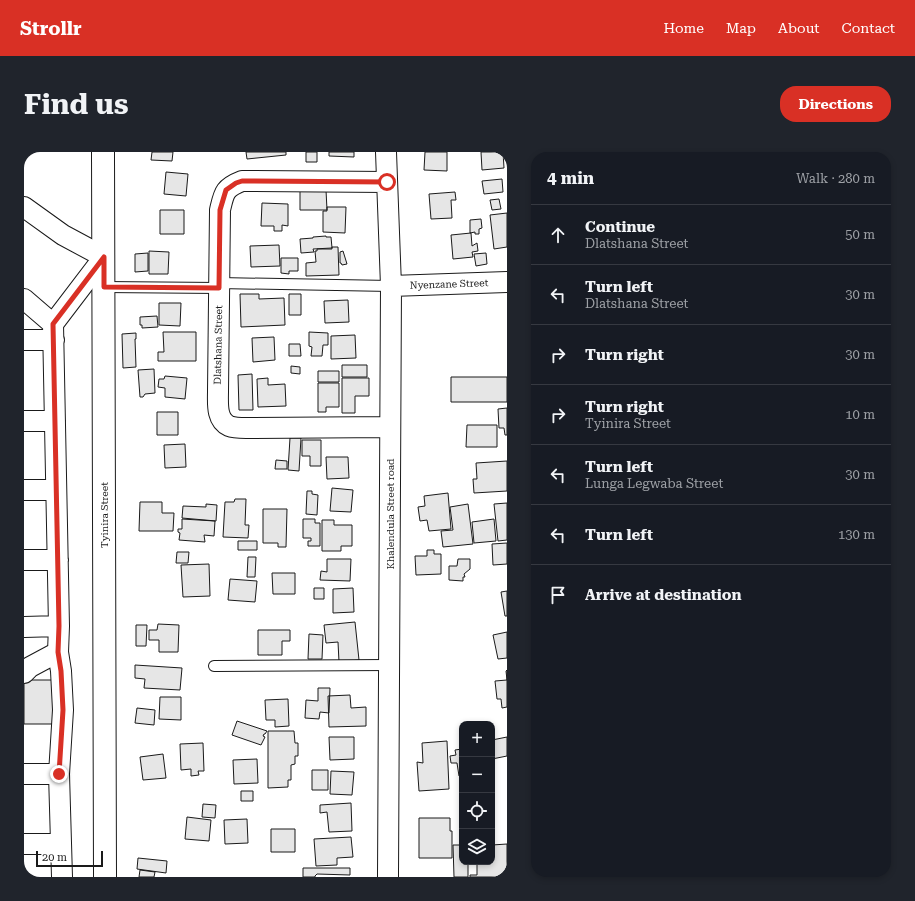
<!DOCTYPE html>
<meta charset="utf-8">
<style>
:root{--surface:#171b24;--page:#20242c;--text:#f1f3f6;--muted:#9ea1a6;--line:#363941;--accent:#d93025}
body{margin:0;font-family:"Roboto Serif",serif;background:var(--page);color:var(--text)}
.controls{position:absolute;right:12px;bottom:12px;display:grid;overflow:hidden;border-radius:8px;box-shadow:0 2px 6px #0003}
.controls button{width:36px;height:36px;display:grid;place-items:center;padding:0;border:0;border-bottom:1px solid var(--line);background:var(--surface);color:var(--text);font:20px sans-serif}
.scale{position:absolute;left:12px;bottom:10px;width:67px;box-sizing:border-box;padding-left:4px;border:2px solid #1a1a1a;border-top:0;font-size:11px;line-height:14px;white-space:nowrap;color:#1a1a1a;-webkit-text-stroke:3px #fff;paint-order:stroke}
.stop{position:absolute;width:12px;height:12px;margin:-9px;border:3px solid #d93025;border-radius:50%;background:#fff}
.stop.end{background:#d93025;border-color:#fff;box-shadow:0 1px 4px #0008}
.list{margin:0;padding:0;list-style:none}
h2{display:flex;justify-content:space-between;align-items:center;height:52px;margin:0;padding:0 16px;font-size:17px}
h2 small{font-size:13px;font-weight:400;color:var(--muted)}
.list li{display:grid;grid-template-columns:26px 1fr auto;gap:12px;align-items:center;box-sizing:border-box;height:60px;padding:0 16px;border-top:1px solid var(--line)}
.list b{display:block;font-size:15px;white-space:nowrap}
.list p{margin:0;font-size:13px;white-space:nowrap;color:var(--muted)}
.list em{font-size:13px;font-style:normal;color:var(--muted)}
.icon{flex:none;width:22px;height:22px;fill:none;stroke:currentColor;stroke-width:2;stroke-linecap:round;stroke-linejoin:round}
.map{position:relative;flex:none;width:483px;height:725px;overflow:hidden;border-radius:16px}
header{display:flex;align-items:center;gap:24px;box-sizing:border-box;height:56px;padding:0 20px;background:var(--accent);color:#fff}
header strong{font-size:19px}
nav{display:flex;gap:22px;margin-inline-start:auto;font-size:14px}
.intro{display:flex;align-items:center;justify-content:space-between;box-sizing:border-box;height:96px;padding:0 24px}
h1{margin:0;font-size:28px}
.button{padding:10px 18px;border-radius:16px;background:var(--accent);color:#fff;font-size:14px;font-weight:700}
main{display:flex;gap:24px;padding:0 24px}
aside{flex:1;background:var(--surface);border-radius:16px;box-shadow:0 2px 6px #0003}
.map>svg:first-child{display:block}
</style>
<header>
<strong>Strollr</strong>
<nav><a>Home</a><a>Map</a><a>About</a><a>Contact</a></nav>
</header>
<div class="intro"><h1>Find us</h1><a class="button">Directions</a></div>
<main>
<div class="map">
<svg width="483" height="725" viewBox="0 0 483 725">
<rect width="100%" height="100%" fill="#fff"/>
<path fill="#e6e6e6" stroke="#1a1a1a" d="M 128,0 L 149,0 L 148,9 L 127,8 Z
M 222,0 L 262,0 L 262,3 L 223,7 Z
M 282,0 L 293,0 L 293,10 L 282,10 Z
M 305,0 L 330,0 L 330,5 L 305,4 Z
M 401,0 L 423,0 L 423,19 L 400,18 Z
M 457,0 L 479,0 L 480,16 L 458,18 Z
M 142,20 L 164,22 L 162,44 L 140,42 Z
M 478,27 L 479,40 L 460,42 L 458,29 Z
M 276,38 L 302,38 L 303,58 L 276,58 Z
M 431,40 L 432,48 L 427,48 L 428,66 L 407,67 L 405,42 Z
M 475,47 L 477,57 L 468,58 L 466,48 Z
M 238,51 L 264,52 L 264,74 L 258,73 L 258,79 L 250,79 L 250,74 L 237,74 Z
M 303,55 L 322,55 L 321,81 L 299,80 L 299,59 L 303,59 Z
M 136,58 L 160,58 L 160,82 L 136,82 Z
M 483,61 L 483,95 L 470,97 L 466,63 Z
M 457,67 L 458,76 L 455,77 L 455,82 L 451,82 L 451,80 L 446,81 L 446,68 Z
M 447,81 L 448,94 L 453,91 L 454,99 L 448,100 L 449,105 L 429,107 L 427,83 Z
M 302,84 L 302,85 L 307,85 L 308,96 L 289,97 L 290,100 L 277,101 L 276,87 L 289,86 L 289,85 Z
M 255,93 L 256,114 L 227,115 L 226,94 Z
M 308,95 L 314,95 L 315,123 L 282,124 L 282,111 L 292,110 L 291,99 L 293,99 L 293,97 L 308,97 Z
M 125,99 L 145,100 L 144,122 L 125,122 Z
M 319,99 L 323,112 L 318,113 L 317,111 L 316,111 L 316,100 Z
M 124,101 L 124,119 L 111,120 L 111,102 Z
M 462,101 L 463,112 L 452,114 L 450,102 Z
M 257,106 L 274,106 L 274,119 L 265,119 L 265,122 L 257,121 Z
M 216,142 L 235,142 L 235,147 L 260,146 L 261,173 L 217,175 Z
M 265,142 L 277,142 L 277,163 L 265,163 Z
M 324,148 L 325,170 L 301,171 L 300,149 Z
M 135,151 L 157,151 L 156,174 L 135,173 Z
M 133,164 L 134,175 L 118,176 L 118,173 L 116,173 L 116,165 Z
M 139,180 L 172,180 L 172,209 L 134,209 L 134,200 L 140,200 Z
M 285,180 L 304,181 L 304,193 L 299,193 L 298,204 L 287,204 L 288,195 L 285,194 Z
M 112,181 L 112,187 L 111,187 L 112,215 L 99,216 L 98,182 Z
M 331,183 L 332,206 L 307,207 L 307,184 Z
M 250,185 L 251,208 L 229,210 L 228,186 Z
M 265,192 L 276,192 L 277,204 L 265,204 Z
M 318,213 L 343,213 L 343,225 L 318,225 Z
M 267,214 L 276,215 L 276,222 L 267,221 Z
M 130,217 L 131,241 L 121,242 L 119,245 L 116,245 L 114,218 Z
M 294,219 L 315,219 L 315,230 L 294,230 Z
M 228,222 L 229,258 L 215,258 L 214,223 Z
M 141,224 L 163,226 L 161,247 L 141,245 L 141,236 L 134,235 L 135,227 L 140,227 Z
M 427,225 L 483,225 L 483,250 L 427,250 Z
M 244,226 L 244,233 L 261,232 L 262,254 L 234,255 L 233,227 Z
M 318,226 L 345,226 L 345,244 L 331,244 L 331,261 L 318,261 Z
M 294,231 L 315,231 L 315,255 L 302,255 L 302,260 L 294,260 Z
M 483,256 L 483,283 L 481,283 L 480,276 L 475,276 L 474,257 Z
M 133,260 L 154,260 L 154,283 L 133,283 Z
M 443,273 L 473,273 L 473,295 L 442,295 Z
M 266,286 L 277,286 L 275,319 L 264,318 Z
M 278,288 L 297,288 L 297,314 L 286,314 L 286,304 L 278,304 Z
M 161,292 L 162,315 L 141,316 L 140,293 Z
M 302,305 L 324,305 L 325,326 L 303,327 Z
M 252,308 L 263,309 L 263,317 L 251,317 Z
M 483,309 L 483,339 L 450,341 L 449,327 L 453,327 L 452,311 Z
M 308,336 L 329,338 L 327,360 L 306,359 Z
M 283,339 L 288,339 L 288,342 L 294,343 L 293,363 L 282,362 Z
M 424,341 L 427,377 L 405,379 L 403,368 L 396,369 L 394,355 L 401,354 L 400,344 Z
M 211,347 L 222,347 L 221,373 L 225,373 L 224,386 L 199,385 L 201,350 L 210,350 Z
M 116,350 L 138,350 L 138,361 L 150,361 L 149,379 L 115,379 Z
M 483,351 L 483,388 L 474,389 L 470,352 Z
M 182,352 L 193,353 L 192,369 L 158,366 L 159,354 L 182,355 Z
M 444,352 L 449,392 L 419,395 L 417,379 L 429,378 L 426,355 Z
M 239,357 L 263,357 L 262,395 L 254,395 L 254,391 L 239,391 Z
M 158,367 L 191,369 L 190,384 L 180,383 L 181,390 L 155,388 L 156,381 L 154,380 L 154,377 L 158,377 Z
M 279,367 L 291,367 L 291,371 L 296,371 L 296,394 L 284,394 L 284,389 L 287,389 L 287,386 L 279,386 Z
M 470,367 L 472,389 L 450,391 L 448,370 Z
M 298,368 L 310,368 L 310,373 L 328,373 L 328,394 L 317,394 L 317,399 L 298,399 Z
M 214,389 L 233,389 L 233,398 L 214,398 Z
M 483,391 L 483,412 L 469,413 L 468,392 Z
M 403,398 L 410,398 L 410,402 L 417,402 L 417,422 L 392,423 L 391,404 L 403,404 Z
M 153,400 L 165,400 L 164,411 L 152,411 Z
M 224,405 L 232,405 L 231,425 L 223,425 Z
M 303,407 L 327,407 L 326,429 L 296,428 L 297,419 L 303,420 Z
M 434,407 L 446,407 L 446,417 L 440,422 L 441,425 L 439,425 L 439,429 L 425,428 L 425,414 L 433,414 Z
M 185,412 L 186,444 L 159,445 L 157,413 Z
M 248,421 L 271,421 L 271,442 L 249,442 Z
M 206,427 L 233,429 L 231,450 L 204,448 Z
M 290,436 L 300,436 L 300,447 L 290,447 Z
M 329,436 L 330,460 L 309,461 L 309,437 Z
M 483,439 L 483,464 L 481,464 L 477,440 Z
M 331,470 L 335,508 L 315,510 L 314,490 L 302,491 L 300,473 Z
M 134,472 L 155,473 L 154,500 L 135,500 L 135,488 L 125,488 L 125,478 L 133,478 Z
M 112,473 L 123,473 L 122,494 L 112,494 Z
M 234,478 L 266,478 L 266,489 L 258,489 L 258,503 L 234,503 Z
M 483,480 L 483,506 L 474,507 L 469,483 Z
M 285,482 L 299,483 L 298,507 L 284,507 Z
M 111,513 L 158,516 L 156,538 L 120,536 L 121,527 L 111,526 Z
M 483,518 L 483,555 L 478,556 L 477,547 L 473,547 L 471,529 L 483,528 L 482,519 Z
M 0,528 L 33,528 L 34,572 L 0,572 Z
M 294,536 L 306,536 L 305,561 L 296,560 L 295,567 L 281,566 L 282,548 L 294,549 Z
M 326,543 L 327,556 L 342,555 L 342,574 L 305,575 L 304,544 Z
M 136,545 L 157,545 L 157,568 L 135,567 Z
M 264,547 L 265,574 L 251,575 L 251,568 L 242,568 L 241,548 Z
M 113,556 L 131,558 L 130,573 L 111,571 Z
M 213,569 L 243,579 L 241,582 L 240,582 L 239,584 L 241,585 L 237,593 L 208,583 Z
M 244,579 L 270,579 L 271,591 L 274,591 L 274,604 L 271,604 L 271,612 L 267,613 L 267,628 L 264,628 L 264,635 L 244,636 Z
M 305,585 L 330,585 L 330,607 L 306,608 Z
M 483,585 L 483,604 L 468,607 L 468,588 Z
M 423,589 L 425,637 L 395,639 L 393,610 L 399,611 L 398,591 Z
M 179,591 L 180,619 L 174,619 L 175,623 L 167,624 L 167,617 L 157,618 L 156,592 Z
M 438,597 L 438,624 L 435,624 L 433,611 L 427,611 L 426,604 L 432,603 L 431,598 Z
M 139,602 L 142,626 L 119,628 L 116,605 Z
M 233,607 L 234,631 L 210,632 L 209,608 Z
M 288,618 L 304,618 L 304,638 L 288,638 Z
M 307,619 L 330,620 L 328,643 L 306,642 Z
M 217,639 L 229,639 L 229,649 L 217,649 Z
M 327,651 L 328,679 L 305,680 L 303,660 L 296,661 L 296,653 Z
M 179,652 L 192,653 L 191,666 L 178,665 Z
M 163,665 L 187,668 L 185,689 L 161,687 Z
M 395,666 L 426,666 L 426,679 L 428,679 L 428,706 L 395,706 Z
M 223,667 L 224,691 L 201,692 L 200,668 Z
M 247,677 L 271,677 L 271,700 L 247,700 Z
M 327,685 L 329,705 L 313,706 L 313,713 L 292,714 L 290,687 Z
M 483,692 L 483,725 L 446,725 L 446,723 L 453,723 L 453,710 L 468,710 L 468,693 Z
M 429,693 L 438,693 L 438,710 L 444,710 L 444,725 L 430,725 Z
M 114,706 L 143,709 L 142,721 L 113,717 Z
M 279,716 L 326,716 L 326,723 L 293,722 L 291,724 L 291,725 L 279,725 Z
M 116,718 L 131,720 L 130,725 L 115,725 Z"/>
<g fill="none" stroke-linecap="round" stroke-linejoin="round">
<defs>
<path id="service" d="M 195,131 L 367,134
M 80,135 L 195,136
M 190,514 L 365,513"/>
<path id="minor" d="M 362,0 L 367,134 L 364,725
M 363,30 L 218,29 C 200,36 200,41 196,58 L 194,239 C 194,251 192,268 205,274 C 210,276 217,276 222,276 L 366,275
M 0,55 L 39,83 L 80,105 L 29,172 L 0,147
M 367,134 L 483,130
M 29,172 L 35,474 L 34,500 L 37,519 L 39,558 L 35,622 L 38,725
M 0,188 L 30,188
M 0,269 L 31,269
M 0,338 L 32,338
M 0,408 L 34,408
M 0,475 L 35,474
M 0,521 L 6,515 L 34,500
M 0,622 L 35,622
M 0,692 L 37,692"/>
<path id="tertiary" d="M 79,0 L 81,725"/>
</defs>
<use href="#service" stroke="#1a1a1a" stroke-width="12"/>
<use href="#minor" stroke="#1a1a1a" stroke-width="22"/>
<use href="#tertiary" stroke="#1a1a1a" stroke-width="24"/>
<use href="#service" stroke="#fff" stroke-width="10"/>
<use href="#minor" stroke="#fff" stroke-width="20"/>
<use href="#tertiary" stroke="#fff" stroke-width="22"/>
</g>
<g fill="none" stroke-linecap="round" stroke-linejoin="round">
<path stroke="#d93025" stroke-width="5" d="M 35,622 L 39,558 L 37,519 L 34,500 L 35,474 L 29,172 L 80,105 L 80,135 L 195,136 L 196,58 L 202,38 L 212,31 L 218,29 L 363,30"/>
</g>
<g text-anchor="middle" dominant-baseline="central" stroke-width="3" stroke-linejoin="round" paint-order="stroke">
<g font-size="10" fill="#1a1a1a" stroke="#fff">
<text transform="translate(425 132) rotate(-2)">Nyenzane Street</text>
<text transform="translate(194 193) rotate(-89)">Dlatshana Street</text>
<text transform="translate(366 362) rotate(-90)">Khalendula Street road</text>
<text transform="translate(80 363) rotate(-90)">Tyinira Street</text>
</g>
</g>
</svg>
<div class="controls">
<button>+</button>
<button>−</button>
<button><svg class="icon" aria-label="locate" viewBox="0 0 24 24"><circle cx="12" cy="12" r="6"/><path d="M12 2v4M12 18v4M2 12h4M18 12h4"/></svg></button>
<button><svg class="icon" aria-label="layers" viewBox="0 0 24 24"><path d="M12 4l9 5-9 5-9-5zM3 14l9 5 9-5"/></svg></button>
</div>
<div class="scale">20 m</div>
<div class="stop" style="left:363px;top:30px"></div>
<div class="stop end" style="left:35px;top:622px"></div>
</div>
<aside>
<h2>4 min<small>Walk · 280 m</small></h2>
<ul class="list">
<li><svg class="icon" aria-label="ahead" viewBox="0 0 24 24"><path d="M12 20V5M6 11l6-6 6 6"/></svg><div><b>Continue</b><p>Dlatshana Street</p></div><em>50 m</em></li>
<li><svg class="icon" aria-label="left" viewBox="0 0 24 24"><path d="M17 20v-9H6M10 6l-5 5 5 5"/></svg><div><b>Turn left</b><p>Dlatshana Street</p></div><em>30 m</em></li>
<li><svg class="icon" aria-label="right" viewBox="0 0 24 24"><path d="M7 20v-9h11M14 6l5 5-5 5"/></svg><div><b>Turn right</b></div><em>30 m</em></li>
<li><svg class="icon" aria-label="right" viewBox="0 0 24 24"><path d="M7 20v-9h11M14 6l5 5-5 5"/></svg><div><b>Turn right</b><p>Tyinira Street</p></div><em>10 m</em></li>
<li><svg class="icon" aria-label="left" viewBox="0 0 24 24"><path d="M17 20v-9H6M10 6l-5 5 5 5"/></svg><div><b>Turn left</b><p>Lunga Legwaba Street</p></div><em>30 m</em></li>
<li><svg class="icon" aria-label="left" viewBox="0 0 24 24"><path d="M17 20v-9H6M10 6l-5 5 5 5"/></svg><div><b>Turn left</b></div><em>130 m</em></li>
<li><svg class="icon" aria-label="arrive" viewBox="0 0 24 24"><path d="M6 21V4h12l-3 4 3 4H6"/></svg><div><b>Arrive at destination</b></div></li>
</ul>
</aside>
</main>
